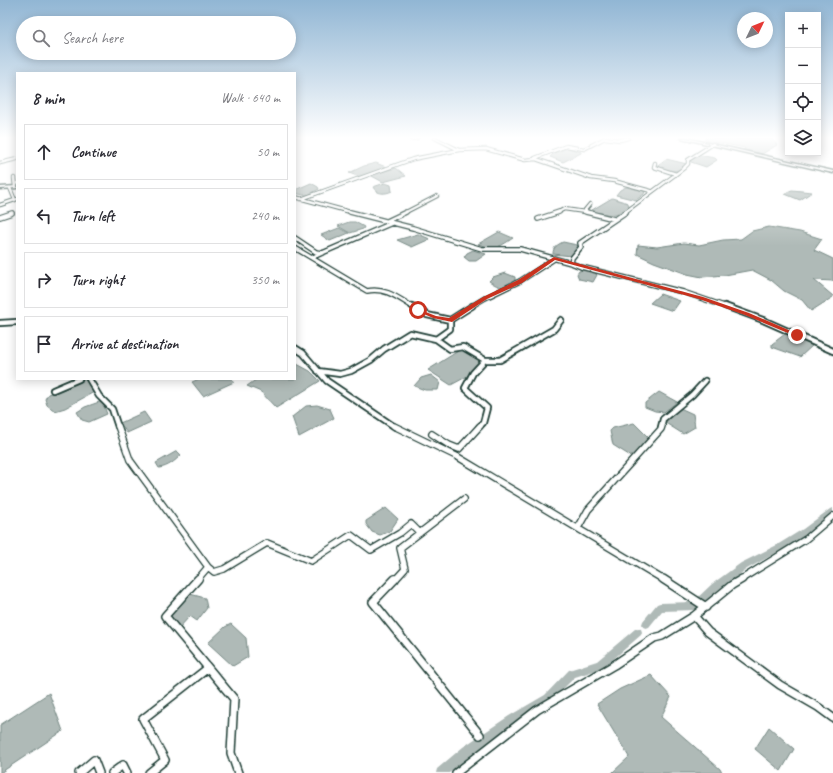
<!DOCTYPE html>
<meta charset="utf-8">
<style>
:root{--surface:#fff;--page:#f7f7f7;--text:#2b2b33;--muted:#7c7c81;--line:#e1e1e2}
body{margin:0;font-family:Caveat,sans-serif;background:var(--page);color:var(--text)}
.controls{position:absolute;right:12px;top:12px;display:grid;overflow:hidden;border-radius:0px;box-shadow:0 2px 10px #0003}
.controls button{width:36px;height:36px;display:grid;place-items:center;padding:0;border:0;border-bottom:1px solid var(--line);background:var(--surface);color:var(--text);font:20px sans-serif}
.compass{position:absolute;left:737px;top:12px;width:36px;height:36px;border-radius:50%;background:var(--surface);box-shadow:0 2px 10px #0003;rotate:47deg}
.stop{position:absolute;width:12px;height:12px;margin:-9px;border:3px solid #c8321e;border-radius:50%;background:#fff}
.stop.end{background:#c8321e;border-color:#fff;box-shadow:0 1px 4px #0008}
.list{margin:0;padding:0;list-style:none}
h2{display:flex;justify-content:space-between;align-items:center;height:52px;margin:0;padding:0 16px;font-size:17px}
h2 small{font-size:13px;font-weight:400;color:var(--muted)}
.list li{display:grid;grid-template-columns:26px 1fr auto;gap:12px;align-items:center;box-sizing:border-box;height:56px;margin:0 8px 8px;padding:0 8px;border:1px solid var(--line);border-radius:0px}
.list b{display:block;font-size:15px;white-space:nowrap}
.list em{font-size:13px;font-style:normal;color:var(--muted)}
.icon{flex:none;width:22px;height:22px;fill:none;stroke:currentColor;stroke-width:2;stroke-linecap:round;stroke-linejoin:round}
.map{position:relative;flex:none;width:833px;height:773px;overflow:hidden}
.search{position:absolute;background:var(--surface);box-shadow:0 2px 10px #0003;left:16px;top:16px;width:280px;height:44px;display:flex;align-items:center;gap:10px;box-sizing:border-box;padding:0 14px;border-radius:22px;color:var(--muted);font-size:15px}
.panel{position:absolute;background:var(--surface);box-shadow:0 2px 10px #0003;left:16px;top:72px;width:280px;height:308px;border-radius:0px}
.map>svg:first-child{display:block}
</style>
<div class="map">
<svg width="833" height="773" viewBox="0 0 833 773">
<rect width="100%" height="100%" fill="#fff"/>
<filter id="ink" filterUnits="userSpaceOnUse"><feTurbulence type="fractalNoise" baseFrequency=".025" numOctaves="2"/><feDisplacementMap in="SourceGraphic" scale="8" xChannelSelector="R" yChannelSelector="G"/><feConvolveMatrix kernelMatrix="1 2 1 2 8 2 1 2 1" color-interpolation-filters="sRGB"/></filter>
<g filter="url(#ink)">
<path fill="#afbab7" stroke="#758883" d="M 705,138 L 763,138 L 773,140 L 777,145 L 762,154 L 744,150 L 745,148 L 705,140 Z
M 568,148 L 581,152 L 581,153 L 563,162 L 550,157 L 554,153 Z
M 698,155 L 715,158 L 717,160 L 706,167 L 691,162 L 690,160 Z
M 666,159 L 687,164 C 678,175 666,170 655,167 Z
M 376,163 L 386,167 L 360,177 L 349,173 L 364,166 Z
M 396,168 L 406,176 L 383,182 L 370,175 Z
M 311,183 L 318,187 L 319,189 C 307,195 311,197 295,193 L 295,190 Z
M 385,183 L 391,185 L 392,191 C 386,194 377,195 373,187 Z
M 626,187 L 645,191 L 644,194 L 636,200 L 616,195 L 620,190 Z
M 792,190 L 812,192 L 800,200 L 785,194 L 787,192 Z
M 612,198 L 628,203 L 629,207 C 616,217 607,216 592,210 Z
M 349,222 L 355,222 L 364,227 L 363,229 L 350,233 L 338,226 Z
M 769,227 L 800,232 L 822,239 L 814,250 L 833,259 L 833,281 L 814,280 L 833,296 L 833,297 L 811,311 L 802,300 L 784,291 L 771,280 L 752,270 L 725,275 L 702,277 L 687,274 L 654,262 L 637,254 L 638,245 L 657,247 L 684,243 L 699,245 L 723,240 L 741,239 L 752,231 Z
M 339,228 L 349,233 L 330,241 L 321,235 Z
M 499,232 L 513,238 C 498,248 496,250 478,244 Z
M 418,234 L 430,239 L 412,247 L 397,240 Z
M 563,242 L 577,245 L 580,248 L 572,256 L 553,254 C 553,247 557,245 563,242 Z
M 473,250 L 486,254 L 476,261 L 469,261 L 464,257 L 467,253 Z
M 584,270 L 593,271 L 597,275 L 593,282 L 579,279 L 577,274 L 579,271 Z
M 505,273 L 515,277 L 515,281 C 503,288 501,289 489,281 L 493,277 Z
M 660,294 L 680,301 L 673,311 L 650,303 Z
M 785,334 C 794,334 807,338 813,345 L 800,357 L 772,347 L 772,344 Z
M 463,348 L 482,361 L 466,377 L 451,385 L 428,370 Z
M 295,363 L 310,371 L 320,381 L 276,408 L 261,392 L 247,386 L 257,379 L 295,379 Z
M 431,375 L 440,382 L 438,390 L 425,390 L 414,386 L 421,378 Z
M 82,379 L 85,379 L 94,392 L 65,408 L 55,411 L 47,405 L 45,399 L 48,394 Z
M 199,379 L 232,379 L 234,382 L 203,396 L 192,382 Z
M 659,392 L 677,402 L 664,412 L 655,411 L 645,407 L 645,403 Z
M 102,401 L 107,414 L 89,422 L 82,420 L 77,412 L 85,407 Z
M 317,405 L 330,409 L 334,418 L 299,437 L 292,417 L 306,406 Z
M 680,408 L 693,414 L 695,427 L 683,434 L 664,422 L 667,416 Z
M 144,412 L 151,422 L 127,433 L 120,423 Z
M 634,423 L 649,438 L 632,457 L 613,445 L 610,431 L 613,428 Z
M 177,451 L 181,455 C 175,461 168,467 159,468 L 156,463 Z
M 386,508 L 398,519 L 390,531 L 380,535 L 372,532 L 366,524 L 366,521 Z
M 190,594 L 205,598 L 207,608 L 197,621 L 190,616 L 178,629 L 171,622 L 169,615 L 185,598 Z
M 231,624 L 246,638 L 248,657 L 233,666 L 208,643 L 225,627 Z
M 651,675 L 671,697 L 661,717 L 720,769 L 722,773 L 612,773 L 629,757 L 597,704 L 620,689 Z
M 49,693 L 63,731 L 0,773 L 0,725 Z
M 769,727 L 794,749 L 781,771 L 755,749 Z"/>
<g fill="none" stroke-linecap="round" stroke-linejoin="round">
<path fill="#afbab7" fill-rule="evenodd" d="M 833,508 L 833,515 L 809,533 L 783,549 L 747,569 L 718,590 L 698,609 L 695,610 L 662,611 L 649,627 L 646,628 L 643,627 L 642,624 L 643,621 L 657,604 L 660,603 L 693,602 L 712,584 L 741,563 L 777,545 L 803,529 L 830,509 Z
M 638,628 L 641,629 L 642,632 L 641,635 L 603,668 L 575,677 L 551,701 L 515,722 L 471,755 L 449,773 L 436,773 L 437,769 L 463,747 L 509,716 L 545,695 L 569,670 L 597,661 L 635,629 Z"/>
<defs>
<path id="street-far4" d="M 435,138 L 459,150
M 411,139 L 417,138
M 535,158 L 566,146 L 584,149 L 605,138 L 620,140 L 628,138
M 0,163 L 17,159
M 655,163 L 654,167 L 676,174
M 14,178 L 15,187
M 10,188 L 15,200 L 17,199
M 295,197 L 354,213
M 301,199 L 413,159 L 459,150 L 486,149 L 525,160 L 536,159 L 591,178 L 614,181 L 651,191
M 0,205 L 15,200
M 587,212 L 585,210 L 590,204
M 404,213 L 437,196
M 557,213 L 564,209 L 592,213
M 624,213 L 684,168 L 688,164 L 688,160 L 713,144"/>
<path id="street-far3" d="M 350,212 L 413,228 L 482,249 L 520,249 L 571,263
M 586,212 L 614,219
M 626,212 L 580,243 L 581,247 L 572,258 L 571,263 L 581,267 L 683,292 L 727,307
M 0,217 L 12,213
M 538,219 L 559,212
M 387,221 L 406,212
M 295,238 L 316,252 L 323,253
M 295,248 L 367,291 C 385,287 398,298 413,307
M 313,257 L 392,223
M 470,307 L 485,298 L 520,281 L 554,259"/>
<path id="street-far2" d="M 412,306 L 427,315 L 450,320
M 472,306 L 450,320 L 450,329 L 436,339 L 450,349 L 463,347 L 485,360 L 473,373 L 465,388 L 487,408 L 483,423 L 479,427
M 725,306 L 763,320 L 833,351
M 0,323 L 17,322
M 295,348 L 303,353 L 327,381 L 395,427
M 485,360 L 500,360 L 554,329 L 561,320
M 318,371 L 340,374 L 351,371 L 371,360 L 384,349 L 410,333 L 436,339
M 89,379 L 99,396 L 112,409 L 118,427
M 53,390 L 79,379
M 661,427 L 663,419 L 692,395 L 705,381"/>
<path id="street-far1" d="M 118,426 L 130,460 L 208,567 L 197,580
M 394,426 L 458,457 L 664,580
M 432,434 L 449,445 L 459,449 L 480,426
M 578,528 L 588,510 L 661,429 L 662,426
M 208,567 L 214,572 L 224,569 L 267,543 L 311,561 L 351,535 L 371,550 L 400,533 L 411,524 L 420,533
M 395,580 L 405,569 L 400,548 L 464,499
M 740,580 L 806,539 L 833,516"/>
<path id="street" d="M 198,579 L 165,616 L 234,699 L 231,753 L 238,773
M 395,579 L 373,602 L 480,735
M 663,579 L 706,607
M 694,616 L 708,632 L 780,685 L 818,707 L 833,718
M 79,773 L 94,760 L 99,773
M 112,773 L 123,765 L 127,773
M 149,773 L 165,760 L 143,719 L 208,668
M 456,773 L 537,710 L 614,665 L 654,638 L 662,636 L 694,616 L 732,585 L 742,579"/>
<path id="secondary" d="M 681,138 L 686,138 L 833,171 L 833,173 Z
M 17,186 L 17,188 L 0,189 L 0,187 Z"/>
</defs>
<use href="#street-far4" stroke="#1f3d34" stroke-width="4.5"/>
<use href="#street-far3" stroke="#1f3d34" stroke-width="6"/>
<use href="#street-far2" stroke="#1f3d34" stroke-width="8"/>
<use href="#street-far1" stroke="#1f3d34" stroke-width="8"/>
<use href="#street" stroke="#1f3d34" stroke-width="10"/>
<use href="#secondary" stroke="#1f3d34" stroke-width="3"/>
<use href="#street-far4" stroke="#fff" stroke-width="2.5"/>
<use href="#street-far3" stroke="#fff" stroke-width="3.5"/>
<use href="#street-far2" stroke="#fff" stroke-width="4.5"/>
<use href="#street-far1" stroke="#fff" stroke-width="5.5"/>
<use href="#street" stroke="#fff" stroke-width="7"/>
<use href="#secondary" fill="#fff" fill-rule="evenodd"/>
</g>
</g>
<linearGradient id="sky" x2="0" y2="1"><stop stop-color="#91b6d4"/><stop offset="0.56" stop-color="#fff"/><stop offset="1" stop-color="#fff" stop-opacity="0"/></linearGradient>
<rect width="833" height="246" fill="url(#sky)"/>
<path fill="#c8321e" d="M 554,257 L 703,297 L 749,313 L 800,335 L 795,336 L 745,315 L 699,299 L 555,260 L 522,283 L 487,299 L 452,322 L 433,318 L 415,310 L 418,309 L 436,316 L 449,318 L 483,297 L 518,280 Z"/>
</svg>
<div class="controls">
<button>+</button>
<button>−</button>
<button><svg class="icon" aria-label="locate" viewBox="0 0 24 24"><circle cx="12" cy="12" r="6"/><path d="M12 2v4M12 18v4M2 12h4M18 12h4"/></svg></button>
<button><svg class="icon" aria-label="layers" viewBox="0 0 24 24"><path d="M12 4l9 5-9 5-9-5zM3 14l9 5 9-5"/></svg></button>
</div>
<svg class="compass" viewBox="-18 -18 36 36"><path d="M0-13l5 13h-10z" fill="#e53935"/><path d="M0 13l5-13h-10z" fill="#7c7c81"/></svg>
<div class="stop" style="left:418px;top:310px"></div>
<div class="stop end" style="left:797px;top:335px"></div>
<div class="search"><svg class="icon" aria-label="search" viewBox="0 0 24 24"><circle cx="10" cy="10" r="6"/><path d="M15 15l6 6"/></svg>Search here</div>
<section class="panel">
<h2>8 min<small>Walk · 640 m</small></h2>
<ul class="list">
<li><svg class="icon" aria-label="ahead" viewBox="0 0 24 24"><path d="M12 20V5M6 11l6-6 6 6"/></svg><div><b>Continue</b></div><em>50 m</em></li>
<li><svg class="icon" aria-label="left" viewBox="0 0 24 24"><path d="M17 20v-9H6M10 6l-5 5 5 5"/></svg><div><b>Turn left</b></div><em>240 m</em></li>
<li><svg class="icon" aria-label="right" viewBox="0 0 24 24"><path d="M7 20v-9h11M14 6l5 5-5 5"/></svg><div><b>Turn right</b></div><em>350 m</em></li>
<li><svg class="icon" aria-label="arrive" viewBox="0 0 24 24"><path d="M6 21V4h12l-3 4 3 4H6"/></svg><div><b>Arrive at destination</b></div></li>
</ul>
</section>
</div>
